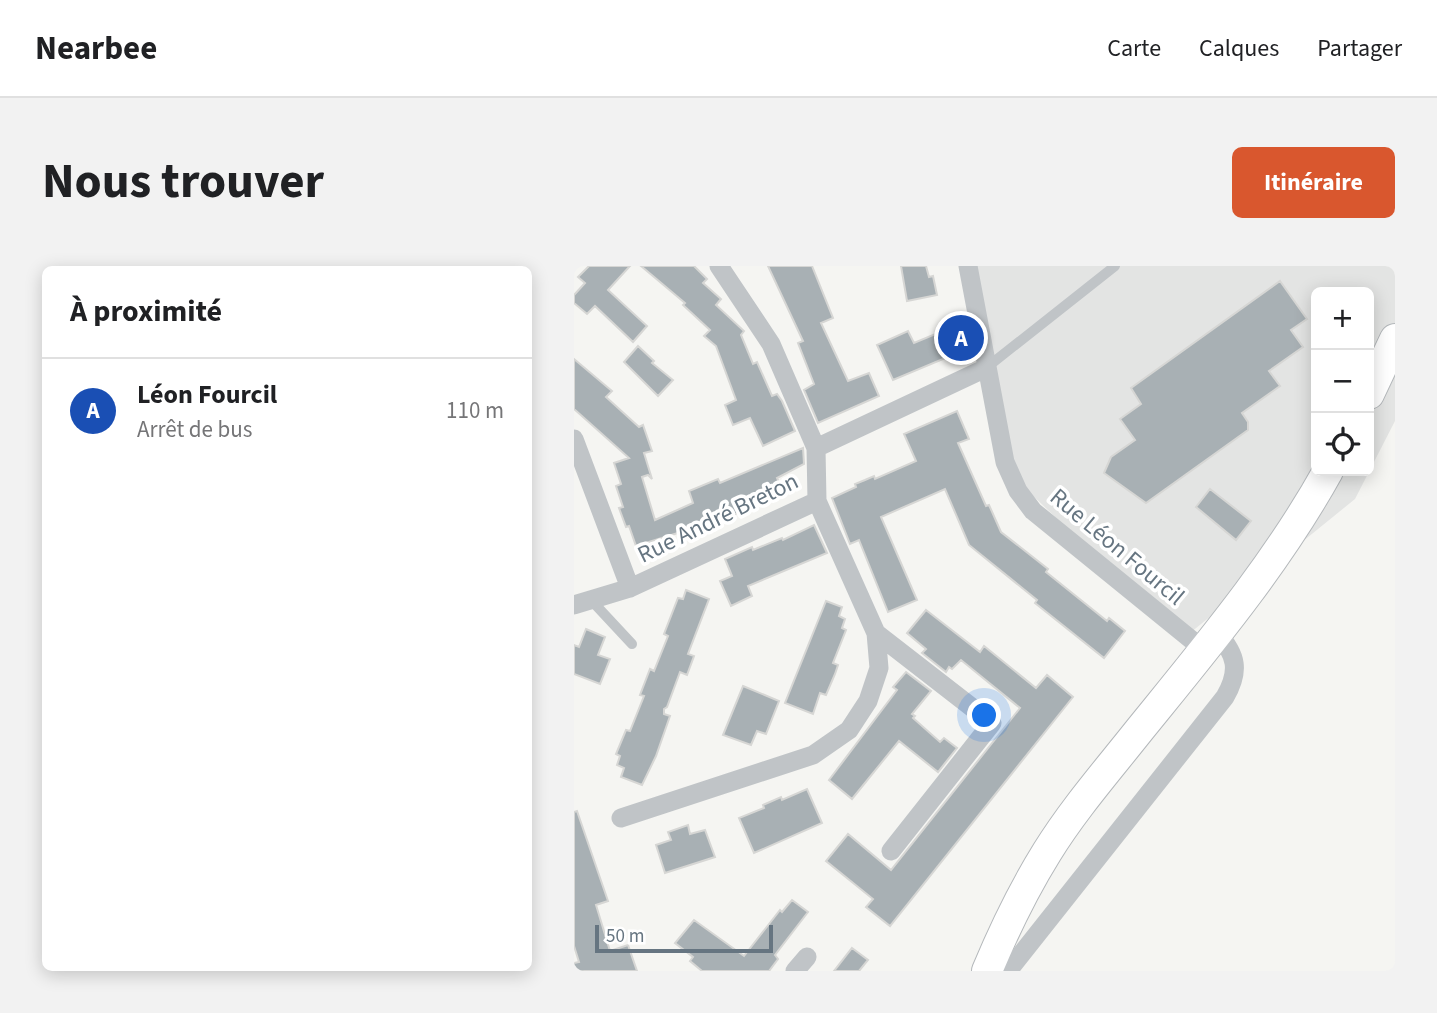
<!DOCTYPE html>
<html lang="fr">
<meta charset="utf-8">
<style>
:root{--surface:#fff;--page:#f2f2f2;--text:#202124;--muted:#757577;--line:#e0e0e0;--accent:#d9572e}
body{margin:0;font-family:"Source Sans 3",sans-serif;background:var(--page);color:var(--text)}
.controls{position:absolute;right:21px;top:21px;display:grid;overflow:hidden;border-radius:10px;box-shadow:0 4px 18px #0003}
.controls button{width:63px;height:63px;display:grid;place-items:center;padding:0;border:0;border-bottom:2px solid var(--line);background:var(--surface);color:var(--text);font:35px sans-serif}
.scale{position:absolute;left:21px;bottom:18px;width:178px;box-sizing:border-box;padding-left:7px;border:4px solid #667581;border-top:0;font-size:19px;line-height:24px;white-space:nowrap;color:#667581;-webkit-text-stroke:5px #fff;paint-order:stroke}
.you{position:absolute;left:411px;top:450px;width:24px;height:24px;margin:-18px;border:5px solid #fff;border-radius:50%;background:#1a73e8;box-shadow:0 0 0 10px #1a73e833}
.badge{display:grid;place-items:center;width:46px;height:46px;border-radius:50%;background:var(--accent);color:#fff;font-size:23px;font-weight:700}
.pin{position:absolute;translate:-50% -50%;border:4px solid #fff;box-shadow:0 2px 7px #0006}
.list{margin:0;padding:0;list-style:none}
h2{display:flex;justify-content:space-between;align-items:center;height:91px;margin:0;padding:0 28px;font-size:30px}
h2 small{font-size:23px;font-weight:400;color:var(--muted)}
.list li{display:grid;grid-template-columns:46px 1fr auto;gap:21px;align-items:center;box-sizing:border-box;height:105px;padding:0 28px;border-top:2px solid var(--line)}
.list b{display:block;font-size:26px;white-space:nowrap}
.list p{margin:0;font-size:23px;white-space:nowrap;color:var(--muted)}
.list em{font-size:23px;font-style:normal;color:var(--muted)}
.icon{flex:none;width:38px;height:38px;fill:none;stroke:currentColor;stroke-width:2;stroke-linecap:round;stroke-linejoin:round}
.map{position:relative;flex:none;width:821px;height:705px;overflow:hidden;border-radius:10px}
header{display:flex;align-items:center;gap:42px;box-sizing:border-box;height:98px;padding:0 35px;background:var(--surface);border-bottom:2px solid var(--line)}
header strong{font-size:33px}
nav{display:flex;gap:38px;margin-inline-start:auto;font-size:24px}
.intro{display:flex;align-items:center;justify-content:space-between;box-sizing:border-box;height:168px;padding:0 42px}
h1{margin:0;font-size:49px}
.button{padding:18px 32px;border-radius:10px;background:var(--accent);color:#fff;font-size:24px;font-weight:700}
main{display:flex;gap:42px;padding:0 42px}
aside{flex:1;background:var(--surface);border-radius:10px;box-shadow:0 4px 18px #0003}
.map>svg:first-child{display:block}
</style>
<header>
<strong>Nearbee</strong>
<nav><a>Carte</a><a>Calques</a><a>Partager</a></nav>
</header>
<div class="intro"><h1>Nous trouver</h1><a class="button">Itinéraire</a></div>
<main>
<aside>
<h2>À proximité<small></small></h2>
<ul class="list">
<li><span class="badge" style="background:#1a4fb4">A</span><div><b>Léon Fourcil</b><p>Arrêt de bus</p></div><em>110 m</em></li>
</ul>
</aside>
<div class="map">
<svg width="821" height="705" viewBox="0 0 821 705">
<rect width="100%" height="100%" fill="#f5f5f2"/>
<path fill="#e3e4e3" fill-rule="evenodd" d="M 399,0 L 821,0 L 821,155 L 781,233 L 611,371 L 582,347 L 433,205 ZM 742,26 L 795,26 L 795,205 L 742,205 Z"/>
<path fill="#a8b0b4" stroke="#d6d6d4" stroke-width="2" d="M 15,0 L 56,0 L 34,24 L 73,60 L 59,76 L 21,40 L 13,48 L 0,37 L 0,29 L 11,17 L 4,11 Z
M 67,0 L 120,0 L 133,13 L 129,17 L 147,33 L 142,39 L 170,65 L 167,69 L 179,98 L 183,96 L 198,130 L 203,128 L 208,135 L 221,165 L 189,180 L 176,152 L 159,159 L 151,139 L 162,134 L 142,80 L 130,70 L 136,64 L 109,39 L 111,37 Z
M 194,0 L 238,0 L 259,52 L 247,57 L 274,115 L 295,107 L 305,130 L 244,157 L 230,124 L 240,118 L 224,77 L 229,75 Z
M 327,0 L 352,0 L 355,11 L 359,10 L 363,29 L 333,35 Z
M 706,15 L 733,53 L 717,64 L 729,81 L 695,105 L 706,120 L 668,147 L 674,156 L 674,164 L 572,237 L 530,207 L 537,191 L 561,174 L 546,153 L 567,138 L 557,122 Z
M 371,64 L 381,88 L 319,114 L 303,79 L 334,65 L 340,77 Z
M 64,80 L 80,95 L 78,97 L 99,114 L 84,130 L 50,96 Z
M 0,93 L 38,125 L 32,131 L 65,161 L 69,159 L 78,185 L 70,187 L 78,213 L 74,209 L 68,211 L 81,254 L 119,237 L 115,225 L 144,213 L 146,217 L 229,182 L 230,198 L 203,212 L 208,223 L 178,237 L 180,240 L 159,249 L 157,244 L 107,266 L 62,280 L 55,260 L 52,261 L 45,242 L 49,241 L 42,220 L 47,218 L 40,197 L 55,192 L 0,143 Z
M 383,145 L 395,173 L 384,177 L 412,240 L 415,239 L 427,266 L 474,303 L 472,306 L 533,355 L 535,352 L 551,365 L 530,392 L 461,337 L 463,334 L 395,279 L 371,223 L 307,251 L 343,334 L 314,346 L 285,274 L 276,278 L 258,232 L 282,221 L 281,218 L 291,214 L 300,210 L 301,213 L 342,195 L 330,168 Z
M 636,223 L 677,255 L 662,274 L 622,241 Z
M 240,259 L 253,287 L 174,320 L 178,330 L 157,340 L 146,315 L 158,310 L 151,293 L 178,281 L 179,284 L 208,272 L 209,274 Z
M 112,324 L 135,333 L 114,388 L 120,390 L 113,409 L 106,406 L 93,441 L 90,443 L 90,448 L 96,450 L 82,490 L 68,519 L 47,511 L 50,502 L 43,499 L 46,490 L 42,488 L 52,464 L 56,465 L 70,430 L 66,429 L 76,403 L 80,405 L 94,370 L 90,368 L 104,332 L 109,333 Z
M 252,335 L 268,341 L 265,350 L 271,353 L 268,362 L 272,364 L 259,397 L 264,399 L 261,408 L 252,429 L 246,427 L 239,448 L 211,437 Z
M 352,344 L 406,386 L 410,380 L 462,422 L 473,409 L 499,431 L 316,660 L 292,641 L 299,633 L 252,595 L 274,568 L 317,604 L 446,442 L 387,394 L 378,403 L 375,401 L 372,406 L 348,387 L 352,383 L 333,367 Z
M 12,363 L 31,371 L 24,389 L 36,393 L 26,418 L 0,408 L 0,379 L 5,381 Z
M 332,406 L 357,425 L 338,448 L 341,450 L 339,452 L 366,476 L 370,472 L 383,482 L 364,506 L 325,475 L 278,533 L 255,514 L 323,424 L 319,421 Z
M 169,420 L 205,435 L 192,468 L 183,465 L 177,479 L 149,469 Z
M 233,523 L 248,557 L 180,587 L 165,552 L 190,542 L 189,539 L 207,531 L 208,534 Z
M 3,545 L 34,635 L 22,639 L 36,685 L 54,679 L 63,705 L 0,705 L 0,697 L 5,696 L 0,680 L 0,546 Z
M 114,559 L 116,568 L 131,564 L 141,591 L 91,607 L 82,579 L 97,574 L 94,566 Z
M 218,634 L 234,646 L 201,689 L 204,693 L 195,705 L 128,705 L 116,695 L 119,691 L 101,677 L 120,654 L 170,690 L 206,644 L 208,646 Z
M 278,682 L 294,694 L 285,705 L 260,705 Z"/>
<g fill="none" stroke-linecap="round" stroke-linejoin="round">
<defs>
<path id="primary" d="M 795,128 L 821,73
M 413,705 C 430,664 450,623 473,586 C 499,544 532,506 563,467 C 631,383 702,299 754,205"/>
</defs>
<use href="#primary" stroke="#b4b8bb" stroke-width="32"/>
<path stroke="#c0c4c7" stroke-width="10" d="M 412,102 L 541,0
M 17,334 L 58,378"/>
<path stroke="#c0c4c7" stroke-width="19" d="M 145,0 L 197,78 L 242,182
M 394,0 L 431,196 L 444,225 L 459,245 L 630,384
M 0,173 L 56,322
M 0,339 L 56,322 L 243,235 L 242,182 L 412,102
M 302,367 L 418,457 L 317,585
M 47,552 L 239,489 L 275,464 L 294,435 L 305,402 L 302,367 L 243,235
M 221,705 L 233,691
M 434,705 L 651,431 C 666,405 663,389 643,367"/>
<use href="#primary" stroke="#fff" stroke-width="30"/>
</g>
<g text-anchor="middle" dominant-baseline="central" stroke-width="7" stroke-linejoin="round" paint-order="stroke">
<g font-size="24" fill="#667581" stroke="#fff">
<text transform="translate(144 252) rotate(-26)">Rue André Breton</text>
<text transform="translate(543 281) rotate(40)">Rue Léon Fourcil</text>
</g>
</g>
</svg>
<div class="controls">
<button>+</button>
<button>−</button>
<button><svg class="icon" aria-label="locate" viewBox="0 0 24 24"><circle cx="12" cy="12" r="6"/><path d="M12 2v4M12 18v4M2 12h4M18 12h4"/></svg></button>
</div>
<div class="scale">50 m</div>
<div class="you"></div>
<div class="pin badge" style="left:387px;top:72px;background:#1a4fb4">A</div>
</div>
</main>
